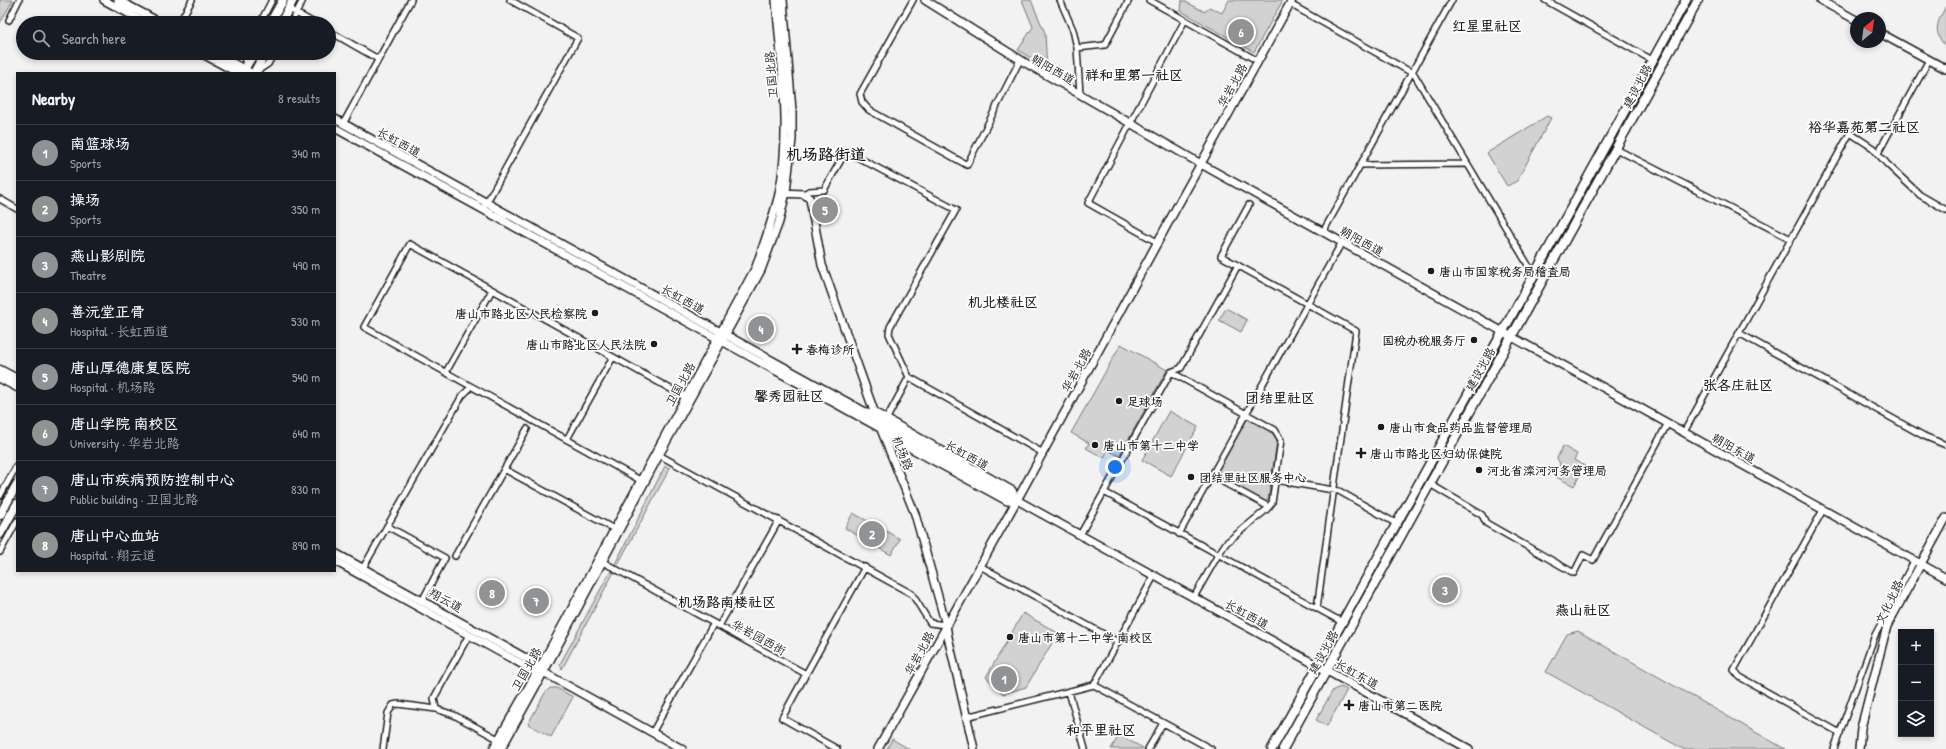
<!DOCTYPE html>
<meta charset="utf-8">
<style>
:root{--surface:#171b24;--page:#242831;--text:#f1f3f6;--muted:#9ea1a6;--line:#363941;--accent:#919294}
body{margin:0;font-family:"Patrick Hand","LXGW WenKai TC",sans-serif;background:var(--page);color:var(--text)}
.controls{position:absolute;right:12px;bottom:12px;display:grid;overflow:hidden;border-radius:0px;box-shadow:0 2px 6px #0003}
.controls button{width:36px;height:36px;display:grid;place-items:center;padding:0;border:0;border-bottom:1px solid var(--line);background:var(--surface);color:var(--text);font:20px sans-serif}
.compass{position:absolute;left:1850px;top:12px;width:36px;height:36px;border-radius:50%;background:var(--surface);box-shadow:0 2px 6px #0003;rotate:29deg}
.you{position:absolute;left:1115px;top:467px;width:14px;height:14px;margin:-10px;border:3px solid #fff;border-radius:50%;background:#1a73e8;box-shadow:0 0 0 6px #1a73e833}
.badge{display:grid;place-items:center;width:26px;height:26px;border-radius:50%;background:var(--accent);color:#fff;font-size:13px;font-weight:700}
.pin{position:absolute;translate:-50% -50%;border:2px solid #fff;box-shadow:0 1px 4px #0006}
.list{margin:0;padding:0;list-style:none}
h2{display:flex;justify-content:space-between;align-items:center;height:52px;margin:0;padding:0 16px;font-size:17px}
h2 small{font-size:13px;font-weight:400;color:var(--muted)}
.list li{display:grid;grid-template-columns:26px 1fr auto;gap:12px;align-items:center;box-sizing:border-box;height:56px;padding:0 16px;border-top:1px solid var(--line)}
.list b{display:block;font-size:15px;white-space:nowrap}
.list p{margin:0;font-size:13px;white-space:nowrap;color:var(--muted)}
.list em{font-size:13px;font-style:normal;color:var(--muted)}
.icon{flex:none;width:22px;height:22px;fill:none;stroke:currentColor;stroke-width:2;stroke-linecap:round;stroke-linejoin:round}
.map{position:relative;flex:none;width:1946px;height:749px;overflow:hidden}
.search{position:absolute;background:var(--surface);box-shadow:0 2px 6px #0003;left:16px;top:16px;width:320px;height:44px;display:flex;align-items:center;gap:10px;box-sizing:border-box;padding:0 14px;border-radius:22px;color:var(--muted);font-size:15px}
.panel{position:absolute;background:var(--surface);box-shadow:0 2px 6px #0003;left:16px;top:72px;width:320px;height:500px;border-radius:0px}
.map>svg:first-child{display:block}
</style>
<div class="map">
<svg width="1946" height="749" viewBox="0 0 1946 749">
<rect width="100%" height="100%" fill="#f2f2f2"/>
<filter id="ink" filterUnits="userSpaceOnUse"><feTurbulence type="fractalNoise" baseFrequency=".025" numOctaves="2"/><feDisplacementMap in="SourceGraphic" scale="8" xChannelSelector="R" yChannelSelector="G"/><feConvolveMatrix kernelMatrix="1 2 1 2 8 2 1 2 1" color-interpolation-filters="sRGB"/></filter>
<g filter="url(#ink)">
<path fill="#d2d2d2" stroke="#777" d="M 0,0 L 13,0 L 0,23 Z
M 1022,0 L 1031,0 L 1045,33 L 1047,68 L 1018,50 L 1033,27 Z
M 1182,0 L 1205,12 L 1209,7 L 1222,13 L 1229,0 L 1283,0 L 1254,52 L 1181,11 Z
M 1946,6 L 1946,47 C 1932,31 1937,23 1946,6 Z
M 1547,116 L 1551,118 L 1517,181 L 1507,186 L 1487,153 Z
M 1226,308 L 1247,320 L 1241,332 L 1219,320 Z
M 1121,344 L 1167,370 L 1119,456 L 1108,450 L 1104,458 L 1086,448 L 1089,443 L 1071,433 Z
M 1169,411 L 1198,427 L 1171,476 L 1142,460 Z
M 1246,418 L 1273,434 L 1277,441 L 1269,494 L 1268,500 L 1265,502 L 1215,473 Z
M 1563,446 L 1577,454 L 1574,460 L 1585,466 L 1574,486 L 1554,476 L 1560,464 L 1557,458 Z
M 665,466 L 670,468 L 617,566 L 615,564 Z
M 853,513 L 900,539 L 891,555 L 845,528 Z
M 610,572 L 614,572 L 562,669 L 560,664 Z
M 1023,613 L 1058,633 L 1026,687 L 1003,694 L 986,677 Z
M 1578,631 L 1785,749 L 1683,749 L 1546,672 L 1567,634 Z
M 1341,687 L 1347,690 L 1327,726 L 1316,720 L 1333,690 Z
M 550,688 L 557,688 L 573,697 L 551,737 L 528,724 L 545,693 Z
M 1119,735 L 1143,748 L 1142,749 L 1111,749 Z
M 892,739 L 909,749 L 887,749 Z"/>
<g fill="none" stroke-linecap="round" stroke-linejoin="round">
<defs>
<path id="street" d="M 913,0 L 860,94 L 862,102 L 869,110 L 967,165 L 1019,62
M 1060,0 L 1073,30 L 1077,48 L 1080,94
M 1149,0 L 1258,61
M 1545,0 L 1652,60
M 1290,4 L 1414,74 L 1534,275
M 289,9 L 314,23
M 9,20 L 19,0
M 179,23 L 192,0
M 260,23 L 272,0
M 291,23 L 303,0
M 329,31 L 378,59
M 1077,48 L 1105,45 L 1129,0
M 245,66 L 245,53
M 256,72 L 268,64 L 274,53
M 343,124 L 411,0
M 1616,149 L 1791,239
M 1878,153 L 1929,60
M 1360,165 L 1466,164
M 804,194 L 809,191 L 824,190 L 846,151 L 956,210 L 890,327 L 889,334 L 909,377 L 1043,453
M 0,199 L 17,209
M 1249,205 L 1221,256 L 1356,331 L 1317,608
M 483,209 L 578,38 L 510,0
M 1323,232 L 1452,0
M 1157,242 L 1088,203 L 1185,20
M 1739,333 L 1924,436 L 1946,445
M 446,372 L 492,290
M 1171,372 L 1181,368 L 1238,265
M 874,411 L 1013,490 L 1015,495
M 887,418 L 909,377
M 1684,432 L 1850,133 L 1873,148 L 1887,164 L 1920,195 L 1946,210
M 883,434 L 1007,502 L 1013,501
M 567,439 L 613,357
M 659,455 L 912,594 L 930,623 L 946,625
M 504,469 L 614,529
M 1212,476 L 1269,507
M 640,480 L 364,327 L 410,244 L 685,397
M 1275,480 L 1339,491 L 1397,524
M 1430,484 L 1482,515 L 1486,523 L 1574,573 L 1583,555 L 1593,560 L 1668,423
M 1104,492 L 1342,622
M 0,496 L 17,465
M 1823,510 L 1734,670 L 1740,677 L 1840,733
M 387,526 L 445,558 L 422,601
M 1179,534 L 1342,242
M 1080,535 L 1171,372 L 1275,430 L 1281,440 L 1272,503 L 1266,510 L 1226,543 L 1218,555 L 1194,597
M 0,552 L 17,521
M 455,556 L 527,429
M 603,562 L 806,674 L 782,718 L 837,749
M 980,566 L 1118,642
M 363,568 L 462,396 L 468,390
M 719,626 L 779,520
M 469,635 L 434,698 L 436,709 L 454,715 L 498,739
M 806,674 L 865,567
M 1094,685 L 1211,749
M 1069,692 L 1085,749
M 966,717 L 1094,685 L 1154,576
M 652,733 L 714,623
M 383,749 L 388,713 L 393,705 L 398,704 L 436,709
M 1148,749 L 1163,723
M 1834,749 L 1875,635 L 1914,561"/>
<path id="secondary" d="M 104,0 L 146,23
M 118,0 L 161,23
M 925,0 L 1024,62 L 1201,164 L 1946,578
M 1820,0 L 1856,20
M 1880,33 L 1946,69
M 201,53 L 238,73
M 215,53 L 251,73
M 335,119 L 1012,493 L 1017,500
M 335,128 L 1009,499 L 1017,500 L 1033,509 L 1469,749
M 781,193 L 804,194 L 810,199 L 822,265 L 876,417 L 915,514 L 946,625 L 948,637 L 974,749
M 335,553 L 531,661 L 543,672 L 682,749
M 335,561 L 536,672 L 541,672
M 493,749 L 544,660 L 756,267 C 764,243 773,219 779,194 C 792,130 781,64 776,0
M 501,749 L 549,662 L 659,455 L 761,270 L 779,222 L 786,192 L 792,139 L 792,111 L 783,0
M 878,749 L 1017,500 L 1179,203 L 1292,0
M 1859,749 L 1861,728 L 1887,626 L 1946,518"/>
<path id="primary" d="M 270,23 L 283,0
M 281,23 L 293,0
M 242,73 L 254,53
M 254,73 L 265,53
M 0,370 L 17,379
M 0,378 L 17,387
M 0,515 L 17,484
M 0,534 L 17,504
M 1272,749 L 1686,0
M 1283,749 L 1698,0"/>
</defs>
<use href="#street" stroke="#1c1c1c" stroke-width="8"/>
<use href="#secondary" stroke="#1c1c1c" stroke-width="10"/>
<use href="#primary" stroke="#1c1c1c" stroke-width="11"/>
<use href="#street" stroke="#fff" stroke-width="5"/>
<use href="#secondary" stroke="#fff" stroke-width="7"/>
<use href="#primary" stroke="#fff" stroke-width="8"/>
</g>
</g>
<g fill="#1c1c1c" stroke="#fff" stroke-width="1.5">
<circle cx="1431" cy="271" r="4"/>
<circle cx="595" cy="313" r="4"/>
<circle cx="1474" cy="340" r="4"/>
<circle cx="654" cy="344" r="4"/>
<path d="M795 343h4v4h4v4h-4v4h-4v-4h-4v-4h4z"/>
<circle cx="1119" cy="401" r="4"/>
<circle cx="1381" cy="427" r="4"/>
<circle cx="1095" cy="445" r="4"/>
<path d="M1359 447h4v4h4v4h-4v4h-4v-4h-4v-4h4z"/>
<circle cx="1479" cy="470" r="4"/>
<circle cx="1191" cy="477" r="4"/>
<circle cx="1010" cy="637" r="4"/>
<path d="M1347 699h4v4h4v4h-4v4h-4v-4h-4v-4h4z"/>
</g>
<g text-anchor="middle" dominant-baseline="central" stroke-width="3.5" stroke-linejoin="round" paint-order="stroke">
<g font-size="12" fill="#1c1c1c" stroke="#fff">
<text transform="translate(1053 69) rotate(30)">朝阳西道</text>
<text transform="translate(771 75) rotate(-95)">卫国北路</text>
<text transform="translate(1232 85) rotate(-61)">华岩北路</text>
<text transform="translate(1637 86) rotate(-62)">建设北路</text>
<text transform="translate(399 142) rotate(29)">长虹西道</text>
<text transform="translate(1362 241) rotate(29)">朝阳西道</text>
<text transform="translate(683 299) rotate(29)">长虹西道</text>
<text transform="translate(1480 369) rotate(-61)">建设北路</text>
<text transform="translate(1076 370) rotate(-61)">华岩北路</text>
<text transform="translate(680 384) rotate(-61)">卫国北路</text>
<text transform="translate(1734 448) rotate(29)">朝阳东道</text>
<text transform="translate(903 453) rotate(68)">机场路</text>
<text transform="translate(967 455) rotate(29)">长虹西道</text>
<text transform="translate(446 600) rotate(29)">翔云道</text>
<text transform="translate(1889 602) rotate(-64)">文化北路</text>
<text transform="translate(1247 614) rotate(29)">长虹西道</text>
<text transform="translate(759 637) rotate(29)">华岩园西街</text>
<text transform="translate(1323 652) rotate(-61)">建设北路</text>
<text transform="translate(919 653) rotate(-61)">华岩北路</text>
<text transform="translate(526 669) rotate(-60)">卫国北路</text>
<text transform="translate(1357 674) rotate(29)">长虹东道</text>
</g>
<g font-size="12" font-weight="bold" fill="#1c1c1c" stroke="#fff" text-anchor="start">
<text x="1439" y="271">唐山市国家税务局稽查局</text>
<text x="587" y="313" text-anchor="end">唐山市路北区人民检察院</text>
<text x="1466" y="340" text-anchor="end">国税办税服务厅</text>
<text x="646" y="344" text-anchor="end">唐山市路北区人民法院</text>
<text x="806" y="349">春梅诊所</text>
<text x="1127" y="401">足球场</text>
<text x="1389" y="427">唐山市食品药品监督管理局</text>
<text x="1103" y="445">唐山市第十二中学</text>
<text x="1370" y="453">唐山市路北区妇幼保健院</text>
<text x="1487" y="470">河北省滦河河务管理局</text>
<text x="1199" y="477">团结里社区服务中心</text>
<text x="1018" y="637">唐山市第十二中学 南校区</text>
<text x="1358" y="705">唐山市第二医院</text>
</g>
<g font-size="14" font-weight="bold" fill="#1c1c1c" stroke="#fff">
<text x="1487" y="25">红星里社区</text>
<text x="1134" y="74">祥和里第一社区</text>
<text x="1864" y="126">裕华嘉苑第二社区</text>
<text x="1003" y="301">机北楼社区</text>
<text x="1738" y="384">张各庄社区</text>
<text x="789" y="395">馨秀园社区</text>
<text x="1280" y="397">团结里社区</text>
<text x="727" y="601">机场路南楼社区</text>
<text x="1583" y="609">燕山社区</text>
<text x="1101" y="729">和平里社区</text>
</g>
<g font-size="16" font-weight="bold" fill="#1c1c1c" stroke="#fff">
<text x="826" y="154">机场路街道</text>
</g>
</g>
</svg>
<div class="controls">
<button>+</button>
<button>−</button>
<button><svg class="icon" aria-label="layers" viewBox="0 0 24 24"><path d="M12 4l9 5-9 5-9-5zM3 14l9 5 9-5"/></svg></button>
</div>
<svg class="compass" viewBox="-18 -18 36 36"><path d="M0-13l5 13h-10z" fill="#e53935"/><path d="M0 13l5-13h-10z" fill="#9ea1a6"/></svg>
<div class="you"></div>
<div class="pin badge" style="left:1004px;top:679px">1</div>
<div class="pin badge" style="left:872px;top:534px">2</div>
<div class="pin badge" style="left:1445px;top:590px">3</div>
<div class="pin badge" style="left:761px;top:329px">4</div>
<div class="pin badge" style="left:825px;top:210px">5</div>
<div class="pin badge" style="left:1241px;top:32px">6</div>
<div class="pin badge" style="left:536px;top:601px">7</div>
<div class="pin badge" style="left:492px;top:593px">8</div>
<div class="search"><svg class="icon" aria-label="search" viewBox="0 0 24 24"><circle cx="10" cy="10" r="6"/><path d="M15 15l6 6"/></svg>Search here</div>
<section class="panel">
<h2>Nearby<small>8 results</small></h2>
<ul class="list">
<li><span class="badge">1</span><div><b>南篮球场</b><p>Sports</p></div><em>340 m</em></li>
<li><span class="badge">2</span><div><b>操场</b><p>Sports</p></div><em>350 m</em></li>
<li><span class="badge">3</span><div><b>燕山影剧院</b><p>Theatre</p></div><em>490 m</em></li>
<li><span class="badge">4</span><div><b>善沅堂正骨</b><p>Hospital · 长虹西道</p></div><em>530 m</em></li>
<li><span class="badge">5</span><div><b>唐山厚德康复医院</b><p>Hospital · 机场路</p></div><em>540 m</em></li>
<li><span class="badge">6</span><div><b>唐山学院 南校区</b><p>University · 华岩北路</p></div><em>640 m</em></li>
<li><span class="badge">7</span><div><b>唐山市疾病预防控制中心</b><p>Public building · 卫国北路</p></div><em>830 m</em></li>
<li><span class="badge">8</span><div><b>唐山中心血站</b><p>Hospital · 翔云道</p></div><em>890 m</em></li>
</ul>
</section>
</div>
